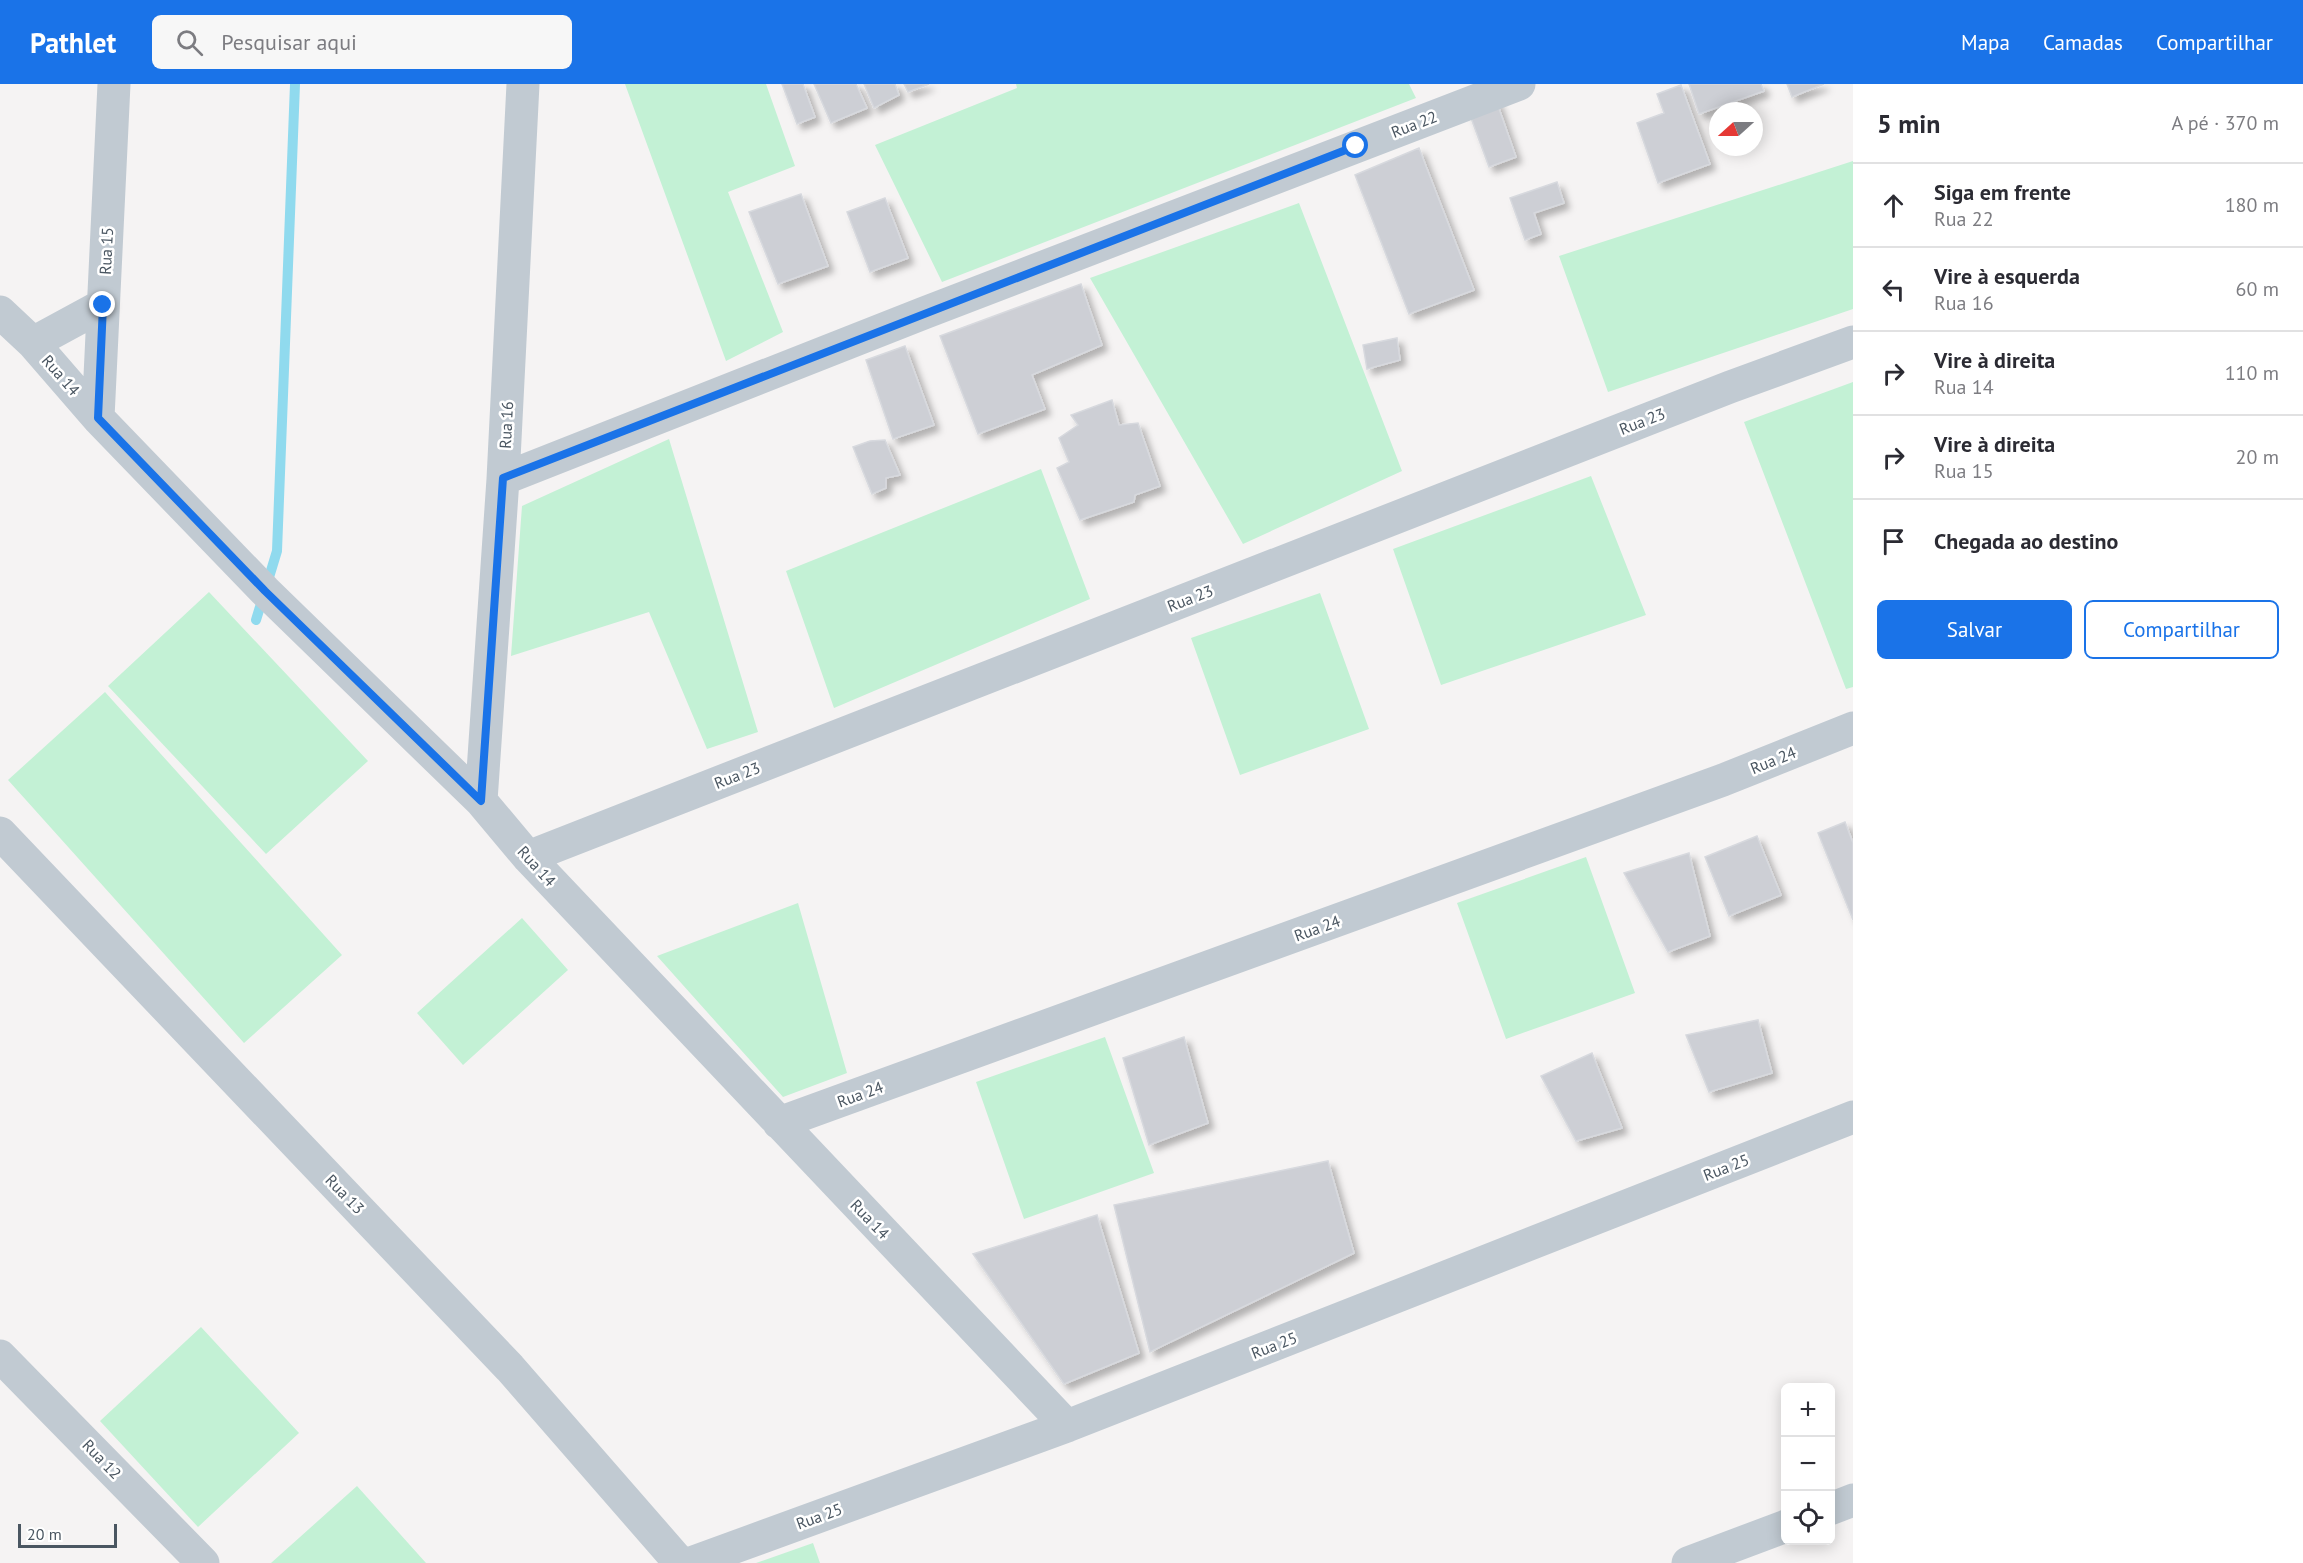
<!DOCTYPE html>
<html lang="pt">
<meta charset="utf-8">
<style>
:root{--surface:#fff;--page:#f7f7f7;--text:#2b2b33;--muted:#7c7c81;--line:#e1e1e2;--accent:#1a73e8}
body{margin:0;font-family:"PT Sans",sans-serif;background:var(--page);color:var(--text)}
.controls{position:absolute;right:18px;bottom:18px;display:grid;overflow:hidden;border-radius:9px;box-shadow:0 3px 15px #0003}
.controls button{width:54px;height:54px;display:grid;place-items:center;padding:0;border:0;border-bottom:2px solid var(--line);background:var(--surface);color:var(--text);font:30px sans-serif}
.compass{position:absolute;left:1709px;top:18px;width:54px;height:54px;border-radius:50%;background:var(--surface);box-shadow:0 3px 15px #0003;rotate:249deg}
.scale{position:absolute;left:18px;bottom:15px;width:99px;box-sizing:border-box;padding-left:6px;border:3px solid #4a5661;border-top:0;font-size:16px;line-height:21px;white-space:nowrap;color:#4a5661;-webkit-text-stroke:4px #fff;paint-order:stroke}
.stop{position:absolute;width:18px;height:18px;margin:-14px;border:4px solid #1a73e8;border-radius:50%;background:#fff}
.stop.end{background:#1a73e8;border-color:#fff;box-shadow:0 2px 6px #0008}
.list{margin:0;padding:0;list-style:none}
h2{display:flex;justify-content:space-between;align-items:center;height:78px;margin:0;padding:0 24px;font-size:26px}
h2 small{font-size:20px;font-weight:400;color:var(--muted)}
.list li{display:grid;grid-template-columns:39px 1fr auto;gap:18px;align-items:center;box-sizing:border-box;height:84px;padding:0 24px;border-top:2px solid var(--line)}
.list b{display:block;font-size:22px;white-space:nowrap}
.list p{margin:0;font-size:20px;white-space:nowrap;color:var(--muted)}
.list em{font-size:20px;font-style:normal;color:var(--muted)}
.actions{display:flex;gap:12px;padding:18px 24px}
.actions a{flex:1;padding:14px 0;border:2px solid var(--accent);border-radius:9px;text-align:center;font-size:21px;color:var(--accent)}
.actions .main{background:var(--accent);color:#fff}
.icon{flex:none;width:33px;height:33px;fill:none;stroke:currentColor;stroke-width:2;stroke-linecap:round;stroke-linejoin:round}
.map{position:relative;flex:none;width:1853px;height:1479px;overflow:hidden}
header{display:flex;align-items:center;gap:36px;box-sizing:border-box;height:84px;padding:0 30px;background:var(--accent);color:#fff}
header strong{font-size:28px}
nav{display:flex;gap:33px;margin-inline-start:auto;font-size:21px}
.search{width:420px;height:54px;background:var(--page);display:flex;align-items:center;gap:15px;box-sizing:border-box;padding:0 21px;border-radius:9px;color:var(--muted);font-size:22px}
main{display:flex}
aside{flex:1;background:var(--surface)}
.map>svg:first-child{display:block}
</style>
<header>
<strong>Pathlet</strong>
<div class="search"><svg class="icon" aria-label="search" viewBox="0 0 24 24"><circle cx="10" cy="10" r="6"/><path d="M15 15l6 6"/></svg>Pesquisar aqui</div>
<nav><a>Mapa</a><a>Camadas</a><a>Compartilhar</a></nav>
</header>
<main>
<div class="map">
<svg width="1853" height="1479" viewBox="0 0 1853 1479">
<defs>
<filter id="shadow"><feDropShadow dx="5.5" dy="5.5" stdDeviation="3" flood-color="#0004"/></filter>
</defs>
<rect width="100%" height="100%" fill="#f5f3f3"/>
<path fill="#c3f1d5" d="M 625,0 L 766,0 L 795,82 L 728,108 L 783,248 L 726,277 Z
M 1016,0 L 1409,0 L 1416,14 L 942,198 L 875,61 L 1017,4 Z
M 1853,77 L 1853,225 L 1608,308 L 1559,172 Z
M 1299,119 L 1402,387 L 1243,460 L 1090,194 Z
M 1853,298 L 1853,603 L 1846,605 L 1744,338 Z
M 669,355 L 758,648 L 707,665 L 649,528 L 511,572 L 522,422 Z
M 1041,385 L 1090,515 L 834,624 L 786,487 Z
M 1591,392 L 1646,531 L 1441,601 L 1393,465 Z
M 209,508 L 368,677 L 266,770 L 108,602 Z
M 1320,509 L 1369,645 L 1240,691 L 1191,554 Z
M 105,608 L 342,871 L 244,959 L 8,696 Z
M 1586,773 L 1635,909 L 1506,955 L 1457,819 Z
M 798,819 L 847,989 L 783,1013 L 657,872 Z
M 522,834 L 568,886 L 463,981 L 417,929 Z
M 1105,953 L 1154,1089 L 1024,1135 L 976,998 Z
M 201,1243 L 299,1349 L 198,1443 L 100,1337 Z
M 357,1402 L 426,1479 L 271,1479 Z
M 813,1459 L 820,1479 L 756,1479 Z"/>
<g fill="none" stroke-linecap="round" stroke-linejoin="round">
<path stroke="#90daee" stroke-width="10" d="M 256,536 L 277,467 L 295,0"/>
</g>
<path fill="#cdcfd5" stroke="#d7d9de" stroke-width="1.5" filter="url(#shadow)" d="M 782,0 L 803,0 L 815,33 L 797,40 Z
M 814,0 L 856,0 L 867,24 L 831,39 Z
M 864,0 L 895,0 L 899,11 L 874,24 Z
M 904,0 L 929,0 L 908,8 Z
M 1689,0 L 1761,0 L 1764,7 L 1699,30 Z
M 1787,0 L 1824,0 L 1792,13 Z
M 1681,1 L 1710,80 L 1658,99 L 1637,39 L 1664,29 L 1657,10 Z
M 1496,16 L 1516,73 L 1489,83 L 1468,26 Z
M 1419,64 L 1474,206 L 1409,230 L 1355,91 Z
M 1557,98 L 1564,119 L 1534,129 L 1541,150 L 1525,156 L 1510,114 Z
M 801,110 L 828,182 L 778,200 L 749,128 Z
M 885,114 L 908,174 L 870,188 L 847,128 Z
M 1081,200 L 1102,261 L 1032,291 L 1045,325 L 978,350 L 940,252 Z
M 1397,254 L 1400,276 L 1367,285 L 1363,261 Z
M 905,262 L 934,341 L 893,355 L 866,276 Z
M 1112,316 L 1119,341 L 1138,339 L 1160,402 L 1135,411 L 1134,418 L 1080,436 L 1057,384 L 1069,378 L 1059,354 L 1078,341 L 1071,331 Z
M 885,356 L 900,391 L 886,394 L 886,404 L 872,410 L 853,363 L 870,357 Z
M 1845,738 L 1853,759 L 1853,836 L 1818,749 Z
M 1757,752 L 1781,811 L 1729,832 L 1705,773 Z
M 1689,769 L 1710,852 L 1668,868 L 1624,789 Z
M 1758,936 L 1772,989 L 1709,1008 L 1686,951 Z
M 1184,953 L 1208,1039 L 1149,1061 L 1123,974 Z
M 1592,969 L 1622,1044 L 1576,1057 L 1541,992 Z
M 1328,1077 L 1354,1169 L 1150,1268 L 1114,1121 Z
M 1097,1131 L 1139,1269 L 1064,1300 L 973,1170 Z"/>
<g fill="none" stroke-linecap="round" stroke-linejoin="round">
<path stroke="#c1cad2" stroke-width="33" d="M 0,228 L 33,259 L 98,334 L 265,507 L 481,717 L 528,773 L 1067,1342
M 33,259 L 103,221
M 98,334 L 114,0
M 503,395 L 924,229 L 1519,0
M 481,717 L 503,395 L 523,0
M 0,749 L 510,1284 L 680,1479
M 528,773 L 1730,303 L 1853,258
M 779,1039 L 1723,696 L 1853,644
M 0,1272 L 203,1479
M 1830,1425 L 1853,1416
M 691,1479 L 1067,1342 L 1853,1033
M 1688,1479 L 1786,1442"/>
</g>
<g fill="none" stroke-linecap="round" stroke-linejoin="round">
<path stroke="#1a73e8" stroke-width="8" d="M 103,221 L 98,334 L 265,507 L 481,717 L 503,394 L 1356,62"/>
</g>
<g text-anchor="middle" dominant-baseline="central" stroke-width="5" stroke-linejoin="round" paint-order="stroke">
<g font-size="16" fill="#4a5661" stroke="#fff">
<text transform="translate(1414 40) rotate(-21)">Rua 22</text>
<text transform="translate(106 167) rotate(-87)">Rua 15</text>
<text transform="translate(61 291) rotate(49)">Rua 14</text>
<text transform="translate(1642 337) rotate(-21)">Rua 23</text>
<text transform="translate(506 341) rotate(-87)">Rua 16</text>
<text transform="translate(1190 514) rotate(-21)">Rua 23</text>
<text transform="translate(1773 676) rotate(-22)">Rua 24</text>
<text transform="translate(737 691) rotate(-21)">Rua 23</text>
<text transform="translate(537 782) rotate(48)">Rua 14</text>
<text transform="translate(1317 844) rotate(-20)">Rua 24</text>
<text transform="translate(860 1010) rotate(-20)">Rua 24</text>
<text transform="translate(1726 1083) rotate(-21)">Rua 25</text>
<text transform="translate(345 1110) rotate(46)">Rua 13</text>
<text transform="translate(870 1135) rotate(46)">Rua 14</text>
<text transform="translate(1274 1261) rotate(-21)">Rua 25</text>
<text transform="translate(102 1375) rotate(46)">Rua 12</text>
<text transform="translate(819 1432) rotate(-20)">Rua 25</text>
</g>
</g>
</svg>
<div class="controls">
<button>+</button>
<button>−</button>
<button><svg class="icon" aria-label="locate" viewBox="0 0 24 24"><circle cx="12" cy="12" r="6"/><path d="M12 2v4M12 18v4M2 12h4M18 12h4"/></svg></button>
</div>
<svg class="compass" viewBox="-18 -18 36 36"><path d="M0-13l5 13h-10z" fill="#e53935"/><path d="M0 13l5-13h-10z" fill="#7c7c81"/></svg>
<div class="scale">20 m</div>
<div class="stop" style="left:1356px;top:62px"></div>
<div class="stop end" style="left:103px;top:221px"></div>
</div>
<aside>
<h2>5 min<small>A pé · 370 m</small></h2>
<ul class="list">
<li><svg class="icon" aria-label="ahead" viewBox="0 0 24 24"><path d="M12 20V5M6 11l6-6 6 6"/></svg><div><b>Siga em frente</b><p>Rua 22</p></div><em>180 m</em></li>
<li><svg class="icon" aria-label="left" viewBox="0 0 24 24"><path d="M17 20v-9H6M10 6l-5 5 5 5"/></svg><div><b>Vire à esquerda</b><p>Rua 16</p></div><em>60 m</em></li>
<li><svg class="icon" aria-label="right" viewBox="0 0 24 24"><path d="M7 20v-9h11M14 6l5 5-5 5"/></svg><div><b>Vire à direita</b><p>Rua 14</p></div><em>110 m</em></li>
<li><svg class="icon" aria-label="right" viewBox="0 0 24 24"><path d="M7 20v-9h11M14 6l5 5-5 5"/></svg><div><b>Vire à direita</b><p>Rua 15</p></div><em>20 m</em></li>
<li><svg class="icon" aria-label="arrive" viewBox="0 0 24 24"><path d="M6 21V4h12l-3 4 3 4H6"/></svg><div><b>Chegada ao destino</b></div></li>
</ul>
<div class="actions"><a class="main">Salvar</a><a>Compartilhar</a></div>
</aside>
</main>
